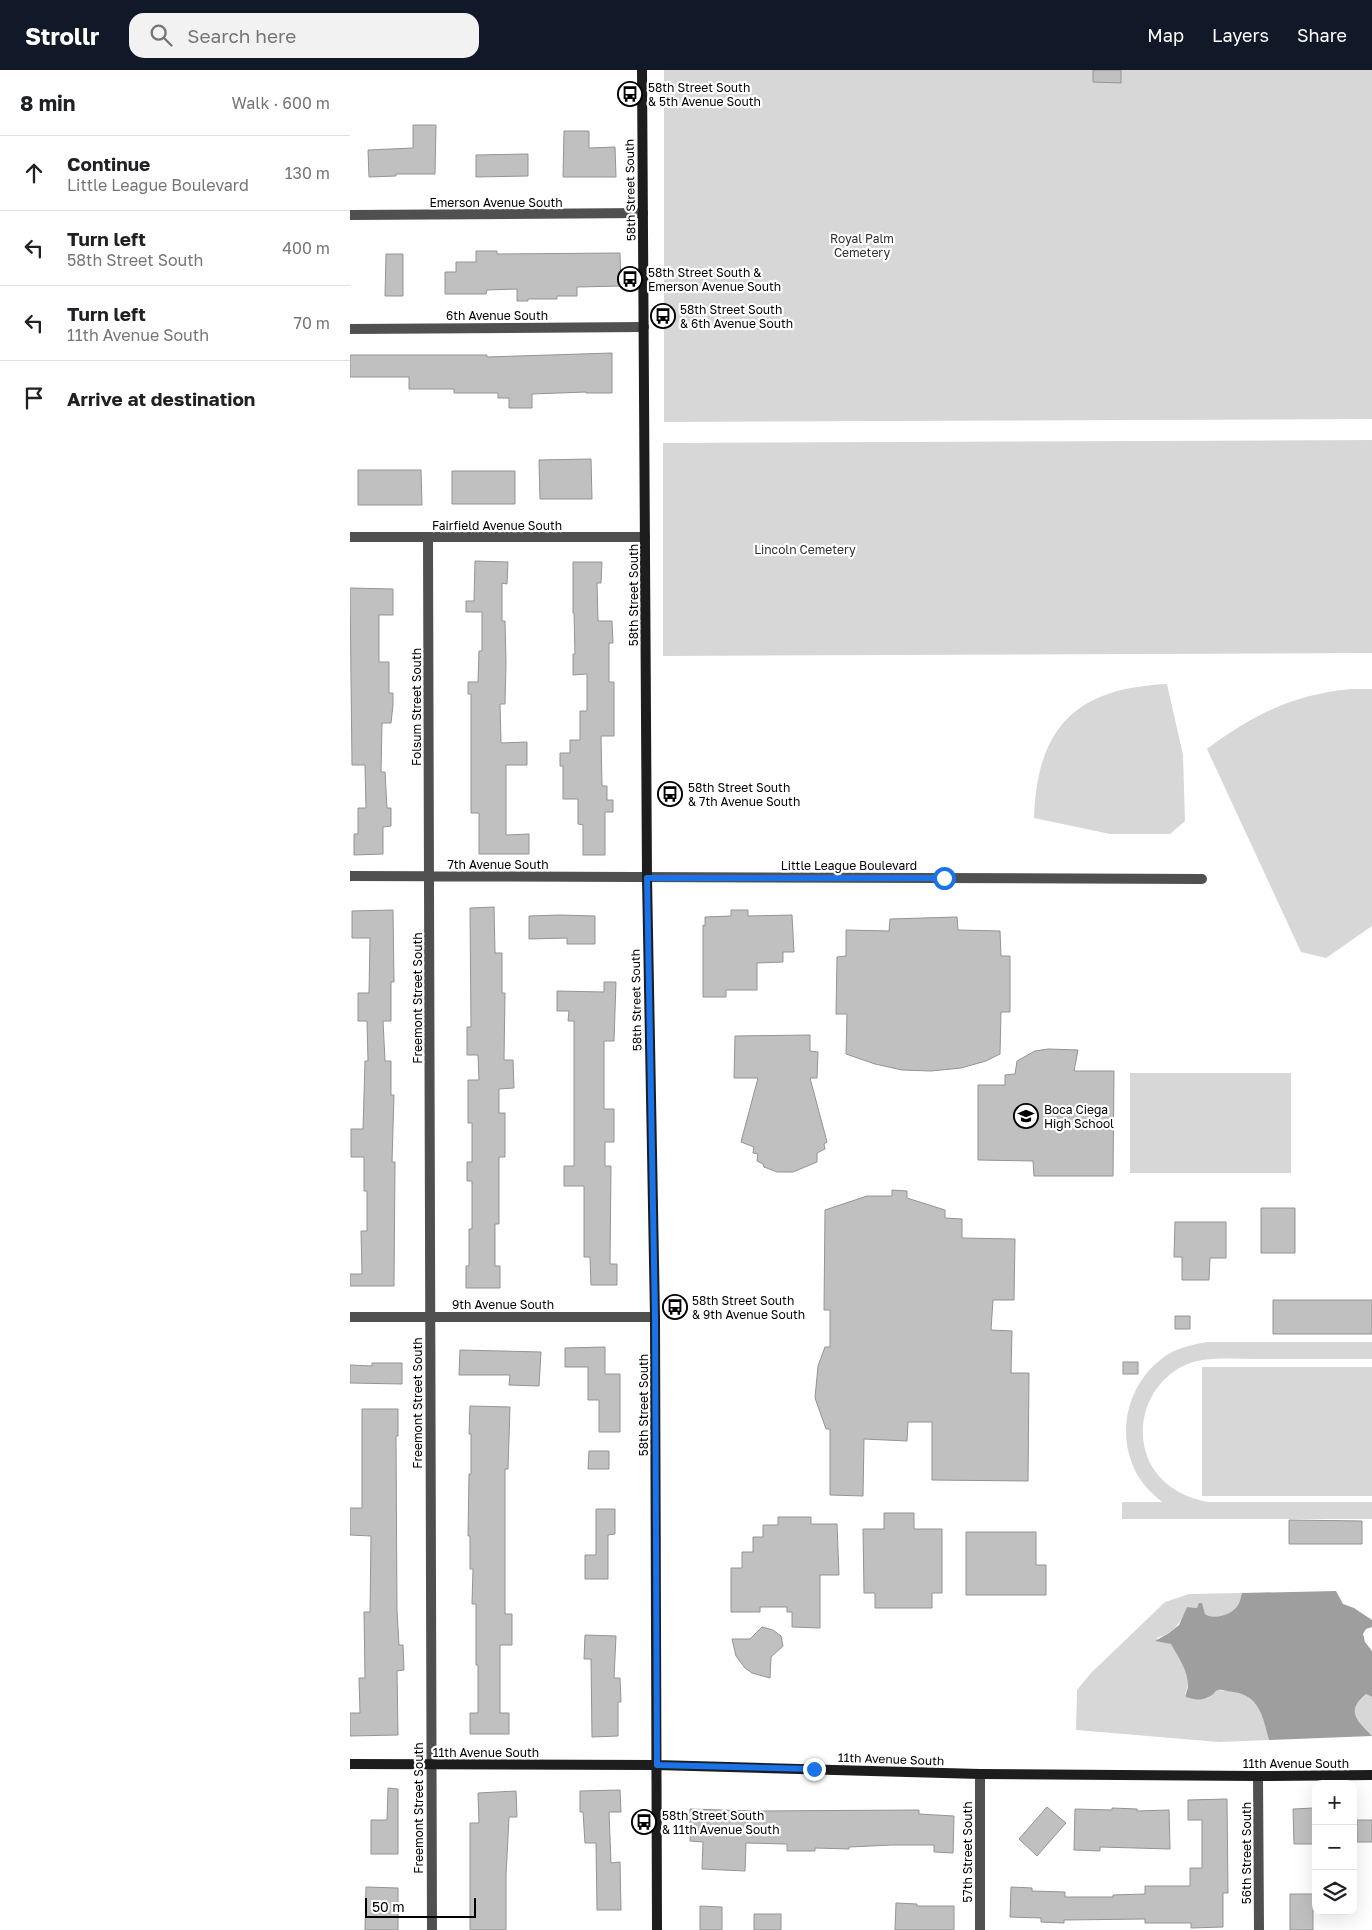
<!DOCTYPE html>
<meta charset="utf-8">
<style>
:root{--surface:#fff;--page:#f2f2f2;--text:#202124;--muted:#757577;--line:#e0e0e0;--accent:#111827}
body{margin:0;font-family:"Golos Text",sans-serif;background:var(--page);color:var(--text)}
.controls{position:absolute;right:15px;bottom:15px;display:grid;overflow:hidden;border-radius:10px;box-shadow:0 5px 20px #0002}
.controls button{width:45px;height:45px;display:grid;place-items:center;padding:0;border:0;border-bottom:1px solid var(--line);background:var(--surface);color:var(--text);font:25px sans-serif}
.scale{position:absolute;left:15px;bottom:12px;width:111px;box-sizing:border-box;padding-left:5px;border:2px solid #000;border-top:0;font-size:14px;line-height:18px;white-space:nowrap;color:#000;-webkit-text-stroke:4px #fff;paint-order:stroke}
.stop{position:absolute;width:15px;height:15px;margin:-11px;border:4px solid #1a73e8;border-radius:50%;background:#fff}
.stop.end{background:#1a73e8;border-color:#fff;box-shadow:0 1px 5px #0008}
.list{margin:0;padding:0;list-style:none}
h2{display:flex;justify-content:space-between;align-items:center;height:65px;margin:0;padding:0 20px;font-size:21px}
h2 small{font-size:16px;font-weight:400;color:var(--muted)}
.list li{display:grid;grid-template-columns:32px 1fr auto;gap:15px;align-items:center;box-sizing:border-box;height:75px;padding:0 20px;border-top:1px solid var(--line)}
.list b{display:block;font-size:19px;white-space:nowrap}
.list p{margin:0;font-size:16px;white-space:nowrap;color:var(--muted)}
.list em{font-size:16px;font-style:normal;color:var(--muted)}
.icon{flex:none;width:28px;height:28px;fill:none;stroke:currentColor;stroke-width:2;stroke-linecap:round;stroke-linejoin:round}
.map{position:relative;flex:none;width:1022px;height:1860px;overflow:hidden}
header{display:flex;align-items:center;gap:30px;box-sizing:border-box;height:70px;padding:0 25px;background:var(--accent);color:#fff}
header strong{font-size:24px}
nav{display:flex;gap:28px;margin-inline-start:auto;font-size:18px}
.search{width:350px;height:45px;background:var(--page);display:flex;align-items:center;gap:12px;box-sizing:border-box;padding:0 18px;border-radius:15px;color:var(--muted);font-size:19px}
main{display:flex}
aside{flex:1;background:var(--surface)}
.map>svg:first-child{display:block}
</style>
<header>
<strong>Strollr</strong>
<div class="search"><svg class="icon" aria-label="search" viewBox="0 0 24 24"><circle cx="10" cy="10" r="6"/><path d="M15 15l6 6"/></svg>Search here</div>
<nav><a>Map</a><a>Layers</a><a>Share</a></nav>
</header>
<main>
<aside>
<h2>8 min<small>Walk · 600 m</small></h2>
<ul class="list">
<li><svg class="icon" aria-label="ahead" viewBox="0 0 24 24"><path d="M12 20V5M6 11l6-6 6 6"/></svg><div><b>Continue</b><p>Little League Boulevard</p></div><em>130 m</em></li>
<li><svg class="icon" aria-label="left" viewBox="0 0 24 24"><path d="M17 20v-9H6M10 6l-5 5 5 5"/></svg><div><b>Turn left</b><p>58th Street South</p></div><em>400 m</em></li>
<li><svg class="icon" aria-label="left" viewBox="0 0 24 24"><path d="M17 20v-9H6M10 6l-5 5 5 5"/></svg><div><b>Turn left</b><p>11th Avenue South</p></div><em>70 m</em></li>
<li><svg class="icon" aria-label="arrive" viewBox="0 0 24 24"><path d="M6 21V4h12l-3 4 3 4H6"/></svg><div><b>Arrive at destination</b></div></li>
</ul>
</aside>
<div class="map">
<svg width="1022" height="1860" viewBox="0 0 1022 1860">
<rect width="100%" height="100%" fill="#fff"/>
<path fill="#d7d7d7" d="M 314,0 L 1022,0 L 1022,349 L 314,352 Z
M 1022,370 L 1022,583 L 313,586 L 313,373 Z
M 817,614 L 833,685 L 835,751 L 820,764 L 760,764 L 684,748 C 687,657 726,618 817,614 Z
M 1001,619 L 1022,619 L 1022,856 L 976,888 L 951,882 L 857,679 C 904,644 942,625 1001,619 Z
M 780,1003 L 941,1003 L 941,1103 L 780,1103 Z
M 857,1272 L 1022,1272 L 1022,1289 C 984,1289 946,1289 908,1289 C 888,1289 867,1287 847,1291 C 807,1301 784,1344 796,1383 C 805,1411 830,1427 858,1432 L 1022,1432 L 1022,1449 L 772,1449 L 772,1432 L 812,1432 C 800,1422 789,1411 783,1396 C 765,1354 783,1302 824,1281 C 835,1276 846,1274 857,1272 Z
M 852,1297 L 1022,1297 L 1022,1426 L 852,1426 Z
M 892,1523 C 891,1526 890,1532 888,1535 C 882,1545 864,1550 855,1544 L 851,1533 L 848,1538 L 837,1537 C 831,1553 823,1564 806,1568 L 821,1574 C 829,1588 844,1608 835,1624 L 863,1624 L 868,1620 C 875,1621 885,1621 892,1623 C 911,1630 915,1653 919,1670 L 869,1672 L 726,1660 L 727,1620 L 741,1603 L 815,1532 L 839,1524 Z
M 1016,1624 L 1022,1627 L 1022,1666 C 1005,1651 995,1643 1016,1624 Z"/>
<path fill="#9e9e9e" d="M 986,1521 L 993,1534 L 1004,1538 L 1022,1550 L 1022,1557 L 1016,1559 L 1013,1564 L 1015,1572 L 1022,1581 L 1022,1627 L 1016,1624 C 995,1642 1007,1650 1022,1666 L 919,1670 C 913,1648 910,1625 883,1622 C 879,1622 871,1619 868,1620 C 865,1621 864,1624 862,1625 C 852,1631 846,1630 836,1627 C 835,1623 838,1620 838,1616 C 838,1600 828,1587 821,1574 L 805,1571 L 819,1563 L 829,1555 L 837,1537 L 847,1538 L 849,1533 L 852,1533 L 855,1544 C 864,1550 882,1545 888,1535 C 890,1532 891,1526 892,1523 Z"/>
<path fill="#c0c0c0" stroke="#949494" d="M 743,0 L 771,0 L 771,13 L 743,12 Z
M 63,55 L 86,55 L 85,104 L 46,104 L 46,106 L 19,107 L 18,80 L 63,78 Z
M 214,61 L 239,61 L 239,78 L 265,77 L 266,107 L 213,107 Z
M 178,84 L 178,106 L 126,107 L 126,85 Z
M 126,181 L 147,181 L 147,184 L 270,183 L 271,216 L 227,217 L 227,226 L 207,226 L 207,229 L 178,229 L 178,231 L 167,231 L 167,219 L 137,220 L 136,224 L 95,224 L 95,202 L 106,202 L 106,192 L 126,192 Z
M 36,184 L 53,184 L 53,226 L 35,226 Z
M 262,283 L 262,323 L 236,323 L 236,322 L 182,324 L 182,338 L 159,338 L 159,328 L 148,328 L 148,323 L 104,323 L 104,319 L 59,319 L 59,307 L 0,307 L 0,285 L 137,285 L 137,287 Z
M 241,389 L 242,429 L 190,429 L 189,390 Z
M 8,400 L 71,400 L 72,435 L 8,435 Z
M 102,401 L 165,401 L 165,434 L 102,434 Z
M 125,491 L 158,492 L 157,514 L 152,513 L 152,551 L 155,551 L 156,592 L 155,634 L 150,634 L 151,673 L 177,672 L 177,695 L 156,695 L 156,765 L 179,764 L 179,784 L 129,784 L 129,743 L 121,743 L 121,624 L 118,624 L 118,612 L 128,612 L 129,581 L 132,581 L 132,542 L 116,542 L 116,531 L 124,531 Z
M 223,492 L 252,492 L 251,513 L 247,513 L 248,551 L 262,551 L 263,573 L 259,573 L 259,612 L 264,612 L 264,666 L 251,666 L 252,716 L 257,716 L 257,730 L 263,730 L 263,742 L 255,742 L 255,785 L 233,785 L 233,755 L 228,754 L 228,729 L 213,729 L 213,696 L 210,696 L 210,683 L 220,683 L 220,670 L 230,670 L 230,641 L 237,641 L 237,604 L 223,605 L 223,584 L 225,584 L 224,543 L 223,543 Z
M 0,518 L 43,519 L 43,545 L 29,545 L 29,592 L 39,592 L 39,623 L 43,623 L 43,635 L 41,653 L 32,653 L 31,702 L 35,702 L 37,738 L 41,738 L 41,756 L 33,757 L 33,784 L 4,785 L 4,764 L 8,764 L 8,738 L 16,738 L 15,695 L 2,695 Z
M 144,837 L 145,883 L 152,883 L 152,923 L 155,923 L 154,990 L 163,990 L 164,1018 L 149,1019 L 149,1043 L 155,1043 L 155,1087 L 149,1087 L 149,1154 L 145,1154 L 145,1196 L 150,1196 L 150,1218 L 116,1218 L 116,1196 L 119,1196 L 119,1159 L 122,1159 L 122,1111 L 117,1111 L 117,1092 L 122,1092 L 122,1053 L 118,1053 L 118,1010 L 129,1010 L 128,985 L 117,985 L 117,957 L 121,957 L 120,838 Z
M 43,840 L 44,912 L 41,912 L 41,951 L 33,951 L 35,991 L 41,991 L 41,1025 L 44,1025 L 42,1092 L 45,1092 L 44,1216 L 0,1216 L 0,1204 L 12,1204 L 11,1161 L 17,1161 L 17,1121 L 14,1121 L 14,1087 L 1,1087 L 1,1059 L 13,1059 L 15,991 L 18,991 L 17,951 L 8,951 L 8,923 L 19,923 L 20,868 L 2,868 L 2,841 Z
M 381,840 L 398,840 L 398,846 L 442,845 L 444,882 L 433,882 L 433,892 L 407,893 L 407,920 L 376,920 L 376,927 L 353,927 L 353,855 L 355,856 L 355,847 L 381,846 Z
M 210,845 L 245,846 L 245,874 L 217,874 L 217,868 L 179,869 L 179,846 Z
M 607,847 L 608,860 L 650,861 L 651,886 L 660,886 L 660,942 L 651,942 L 650,984 L 636,991 L 611,998 L 581,1001 L 552,1000 L 525,994 L 496,984 L 497,944 L 486,944 L 487,887 L 496,886 L 496,860 L 539,861 L 540,849 Z
M 254,912 L 266,912 L 264,971 L 254,971 L 254,1039 L 264,1039 L 264,1072 L 255,1072 L 255,1096 L 261,1096 L 260,1194 L 267,1194 L 267,1215 L 241,1215 L 240,1187 L 234,1187 L 234,1116 L 214,1116 L 214,1096 L 224,1096 L 224,951 L 218,951 L 219,941 L 207,941 L 207,921 L 254,922 Z
M 460,965 L 460,981 L 468,982 L 467,1008 L 460,1008 L 477,1072 L 474,1074 L 475,1079 L 467,1083 L 467,1092 L 443,1102 L 427,1102 L 414,1097 L 413,1094 L 407,1091 L 408,1084 L 403,1083 L 404,1077 L 391,1072 L 408,1008 L 384,1008 L 385,966 Z
M 698,979 L 728,980 L 724,1001 L 764,1001 L 763,1106 L 684,1106 L 683,1091 L 628,1090 L 628,1015 L 655,1015 L 655,1005 L 665,1004 L 667,991 L 685,981 Z
M 542,1120 L 557,1121 L 557,1128 L 595,1140 L 595,1148 L 612,1149 L 612,1168 L 665,1169 L 664,1230 L 643,1230 L 641,1260 L 662,1261 L 661,1303 L 679,1303 L 678,1411 L 582,1410 L 582,1352 L 558,1352 L 557,1371 L 514,1369 L 513,1426 L 480,1425 L 480,1359 L 476,1359 L 465,1328 L 468,1296 L 475,1277 L 480,1277 L 480,1240 L 474,1240 L 475,1140 L 517,1126 L 542,1126 Z
M 911,1138 L 945,1138 L 945,1183 L 911,1183 Z
M 825,1152 L 876,1152 L 876,1188 L 860,1188 L 859,1210 L 832,1210 L 832,1187 L 824,1187 Z
M 923,1230 L 1022,1230 L 1022,1264 L 923,1264 Z
M 825,1246 L 840,1246 L 840,1259 L 825,1259 Z
M 255,1277 L 255,1304 L 270,1304 L 270,1362 L 249,1362 L 249,1330 L 238,1330 L 238,1297 L 215,1297 L 215,1278 Z
M 110,1280 L 191,1282 L 189,1316 L 159,1315 L 160,1305 L 109,1305 Z
M 773,1292 L 788,1292 L 788,1304 L 773,1304 Z
M 22,1293 L 52,1293 L 52,1314 L 0,1313 L 0,1295 L 22,1296 Z
M 120,1336 L 160,1337 L 158,1399 L 155,1399 L 155,1544 L 162,1544 L 162,1575 L 150,1575 L 150,1643 L 159,1643 L 159,1664 L 120,1664 L 120,1643 L 128,1643 L 128,1595 L 126,1595 L 126,1534 L 122,1534 L 123,1499 L 120,1499 L 120,1466 L 118,1466 L 119,1404 L 121,1404 L 121,1364 L 119,1364 Z
M 12,1339 L 48,1339 L 48,1366 L 46,1366 L 47,1541 L 49,1575 L 53,1575 L 54,1600 L 47,1601 L 48,1665 L 0,1666 L 0,1643 L 10,1643 L 9,1608 L 15,1608 L 14,1542 L 20,1542 L 21,1466 L 0,1465 L 0,1438 L 12,1438 Z
M 239,1381 L 259,1381 L 259,1399 L 238,1399 Z
M 246,1439 L 265,1439 L 265,1464 L 258,1465 L 258,1509 L 235,1509 L 235,1485 L 246,1485 Z
M 534,1443 L 564,1443 L 564,1459 L 592,1459 L 592,1523 L 582,1523 L 582,1538 L 525,1538 L 525,1523 L 514,1523 L 513,1459 L 534,1459 Z
M 428,1447 L 461,1447 L 461,1454 L 487,1454 L 489,1505 L 470,1505 L 470,1558 L 442,1557 L 442,1542 L 437,1542 L 437,1537 L 410,1537 L 410,1542 L 381,1542 L 381,1498 L 392,1498 L 392,1482 L 403,1482 L 403,1467 L 413,1467 L 413,1455 L 428,1455 Z
M 939,1450 L 1012,1451 L 1012,1474 L 939,1474 Z
M 616,1462 L 686,1462 L 686,1495 L 696,1495 L 696,1525 L 616,1525 Z
M 412,1557 L 423,1560 L 431,1566 L 433,1576 L 421,1587 L 420,1608 L 402,1603 L 395,1598 L 386,1586 L 382,1569 L 400,1569 Z
M 235,1565 L 266,1566 L 264,1608 L 270,1608 L 271,1632 L 268,1632 L 268,1666 L 242,1667 L 241,1589 L 234,1589 Z
M 38,1718 L 48,1719 L 48,1784 L 21,1784 L 21,1750 L 37,1750 Z
M 270,1720 L 271,1742 L 259,1742 L 261,1793 L 270,1792 L 271,1840 L 247,1840 L 246,1773 L 235,1773 L 233,1742 L 230,1742 L 230,1721 Z
M 166,1721 L 167,1747 L 159,1747 L 156,1806 L 156,1860 L 120,1860 L 120,1753 L 129,1753 L 128,1723 Z
M 877,1729 L 878,1823 L 873,1823 L 873,1857 L 841,1858 L 841,1853 L 795,1853 L 795,1849 L 714,1850 L 714,1853 L 691,1852 L 691,1848 L 660,1847 L 661,1817 L 682,1818 L 682,1821 L 715,1822 L 715,1827 L 763,1827 L 763,1825 L 795,1824 L 795,1816 L 840,1816 L 840,1798 L 852,1798 L 852,1750 L 838,1750 L 838,1730 Z
M 697,1737 L 716,1753 L 687,1786 L 669,1769 Z
M 762,1738 L 787,1739 L 787,1741 L 819,1740 L 820,1779 L 750,1777 L 750,1781 L 724,1780 L 725,1739 L 762,1740 Z
M 964,1738 L 964,1774 L 944,1774 L 943,1739 Z
M 340,1739 L 404,1741 L 569,1740 L 569,1744 L 604,1746 L 603,1783 L 584,1782 L 584,1775 L 542,1775 L 499,1777 L 499,1779 L 465,1778 L 465,1781 L 437,1781 L 437,1774 L 396,1773 L 395,1801 L 352,1799 L 353,1772 L 340,1771 Z
M 1007,1750 L 1022,1750 L 1022,1772 L 1007,1772 Z
M 16,1817 L 48,1818 L 48,1860 L 15,1860 Z
M 940,1824 L 963,1824 L 963,1860 L 940,1860 Z
M 546,1833 L 567,1834 L 567,1836 L 604,1836 L 604,1860 L 545,1860 Z
M 350,1836 L 372,1837 L 372,1860 L 350,1860 Z
M 404,1844 L 431,1844 L 431,1860 L 404,1860 Z"/>
<g fill="none" stroke-linecap="round" stroke-linejoin="round">
<path stroke="#505050" stroke-width="10" d="M 0,145 L 293,143
M 0,259 L 294,257
M 0,467 L 295,467
M 78,467 L 82,1860
M 0,806 L 852,809
M 0,1247 L 305,1247
M 908,1706 L 909,1860
M 630,1860 L 630,1704"/>
<path stroke="#1d1d1d" stroke-width="10" d="M 292,0 L 297,807 L 305,1247 L 307,1860
M 0,1694 L 307,1695 L 630,1704 L 908,1706 L 1022,1705"/>
</g>
<g fill="none" stroke-linecap="round" stroke-linejoin="round">
<path stroke="#1a73e8" stroke-width="6" d="M 464,1699 L 307,1695 L 305,1246 L 297,808 L 594,808"/>
</g>
<defs>
<symbol id="bus-ring" viewBox="-11 -11 22 22"><circle r="9.5" fill="#fff" stroke="#000" stroke-width="1.5"/><path d="M-5-6H5V4H4V6H2V4H-2V6H-4V4H-5ZM-3.5-4V0h7V-4ZM-3.5 1.2v1.5H-2V1.2ZM2 1.2v1.5H3.5V1.2Z" fill="#000"/></symbol>
<symbol id="school-ring" viewBox="-11 -11 22 22"><circle r="9.5" fill="#fff" stroke="#000" stroke-width="1.5"/><path d="M0-5L7-2L0 1L-7-2ZM-4 1L0 2.5L4 1V4Q0 6-4 4Z" fill="#000"/></symbol>
</defs>
<g fill-rule="evenodd">
<use href="#bus-ring" x="266" y="10" width="28" height="28"/>
<use href="#bus-ring" x="266" y="195" width="28" height="28"/>
<use href="#bus-ring" x="299" y="232" width="28" height="28"/>
<use href="#bus-ring" x="306" y="710" width="28" height="28"/>
<use href="#school-ring" x="662" y="1032" width="28" height="28"/>
<use href="#bus-ring" x="311" y="1223" width="28" height="28"/>
<use href="#bus-ring" x="280" y="1738" width="28" height="28"/>
</g>
<g text-anchor="middle" dominant-baseline="central" stroke-width="4.5" stroke-linejoin="round" paint-order="stroke">
<g font-size="12" fill="#000" stroke="#fff" text-anchor="start">
<text x="298" y="17">58th Street South<tspan x="298" dy="14">&amp; 5th Avenue South</tspan></text>
<text x="298" y="202">58th Street South &amp;<tspan x="298" dy="14">Emerson Avenue South</tspan></text>
<text x="330" y="239">58th Street South<tspan x="330" dy="14">&amp; 6th Avenue South</tspan></text>
<text x="338" y="717">58th Street South<tspan x="338" dy="14">&amp; 7th Avenue South</tspan></text>
<text x="694" y="1039">Boca Ciega<tspan x="694" dy="14">High School</tspan></text>
<text x="342" y="1230">58th Street South<tspan x="342" dy="14">&amp; 9th Avenue South</tspan></text>
<text x="312" y="1745">58th Street South<tspan x="312" dy="14">&amp; 11th Avenue South</tspan></text>
</g>
<g font-size="12" fill="#000" stroke="#fff">
<text transform="translate(280 120) rotate(-91)">58th Street South</text>
<text x="146" y="132">Emerson Avenue South</text>
<text x="147" y="245">6th Avenue South</text>
<text x="147" y="455">Fairfield Avenue South</text>
<text transform="translate(283 525) rotate(-90)">58th Street South</text>
<text transform="translate(66 637) rotate(-90)">Folsum Street South</text>
<text x="148" y="794">7th Avenue South</text>
<text x="499" y="795">Little League Boulevard</text>
<text transform="translate(67 928) rotate(-90)">Freemont Street South</text>
<text transform="translate(286 930) rotate(-91)">58th Street South</text>
<text x="153" y="1234">9th Avenue South</text>
<text transform="translate(67 1333) rotate(-90)">Freemont Street South</text>
<text transform="translate(293 1335) rotate(-90)">58th Street South</text>
<text x="136" y="1682">11th Avenue South</text>
<text transform="translate(541 1689) rotate(2)">11th Avenue South</text>
<text x="946" y="1693">11th Avenue South</text>
<text transform="translate(68 1738) rotate(-90)">Freemont Street South</text>
<text transform="translate(617 1782) rotate(-90)">57th Street South</text>
<text transform="translate(896 1783) rotate(-90)">56th Street South</text>
</g>
<g font-size="12" fill="#2e2e2e" stroke="#fff">
<text x="512" y="168">Royal Palm<tspan x="512" dy="14">Cemetery</tspan></text>
<text x="455" y="479">Lincoln Cemetery</text>
</g>
</g>
</svg>
<div class="controls">
<button>+</button>
<button>−</button>
<button><svg class="icon" aria-label="layers" viewBox="0 0 24 24"><path d="M12 4l9 5-9 5-9-5zM3 14l9 5 9-5"/></svg></button>
</div>
<div class="scale">50 m</div>
<div class="stop" style="left:594px;top:808px"></div>
<div class="stop end" style="left:464px;top:1699px"></div>
</div>
</main>
